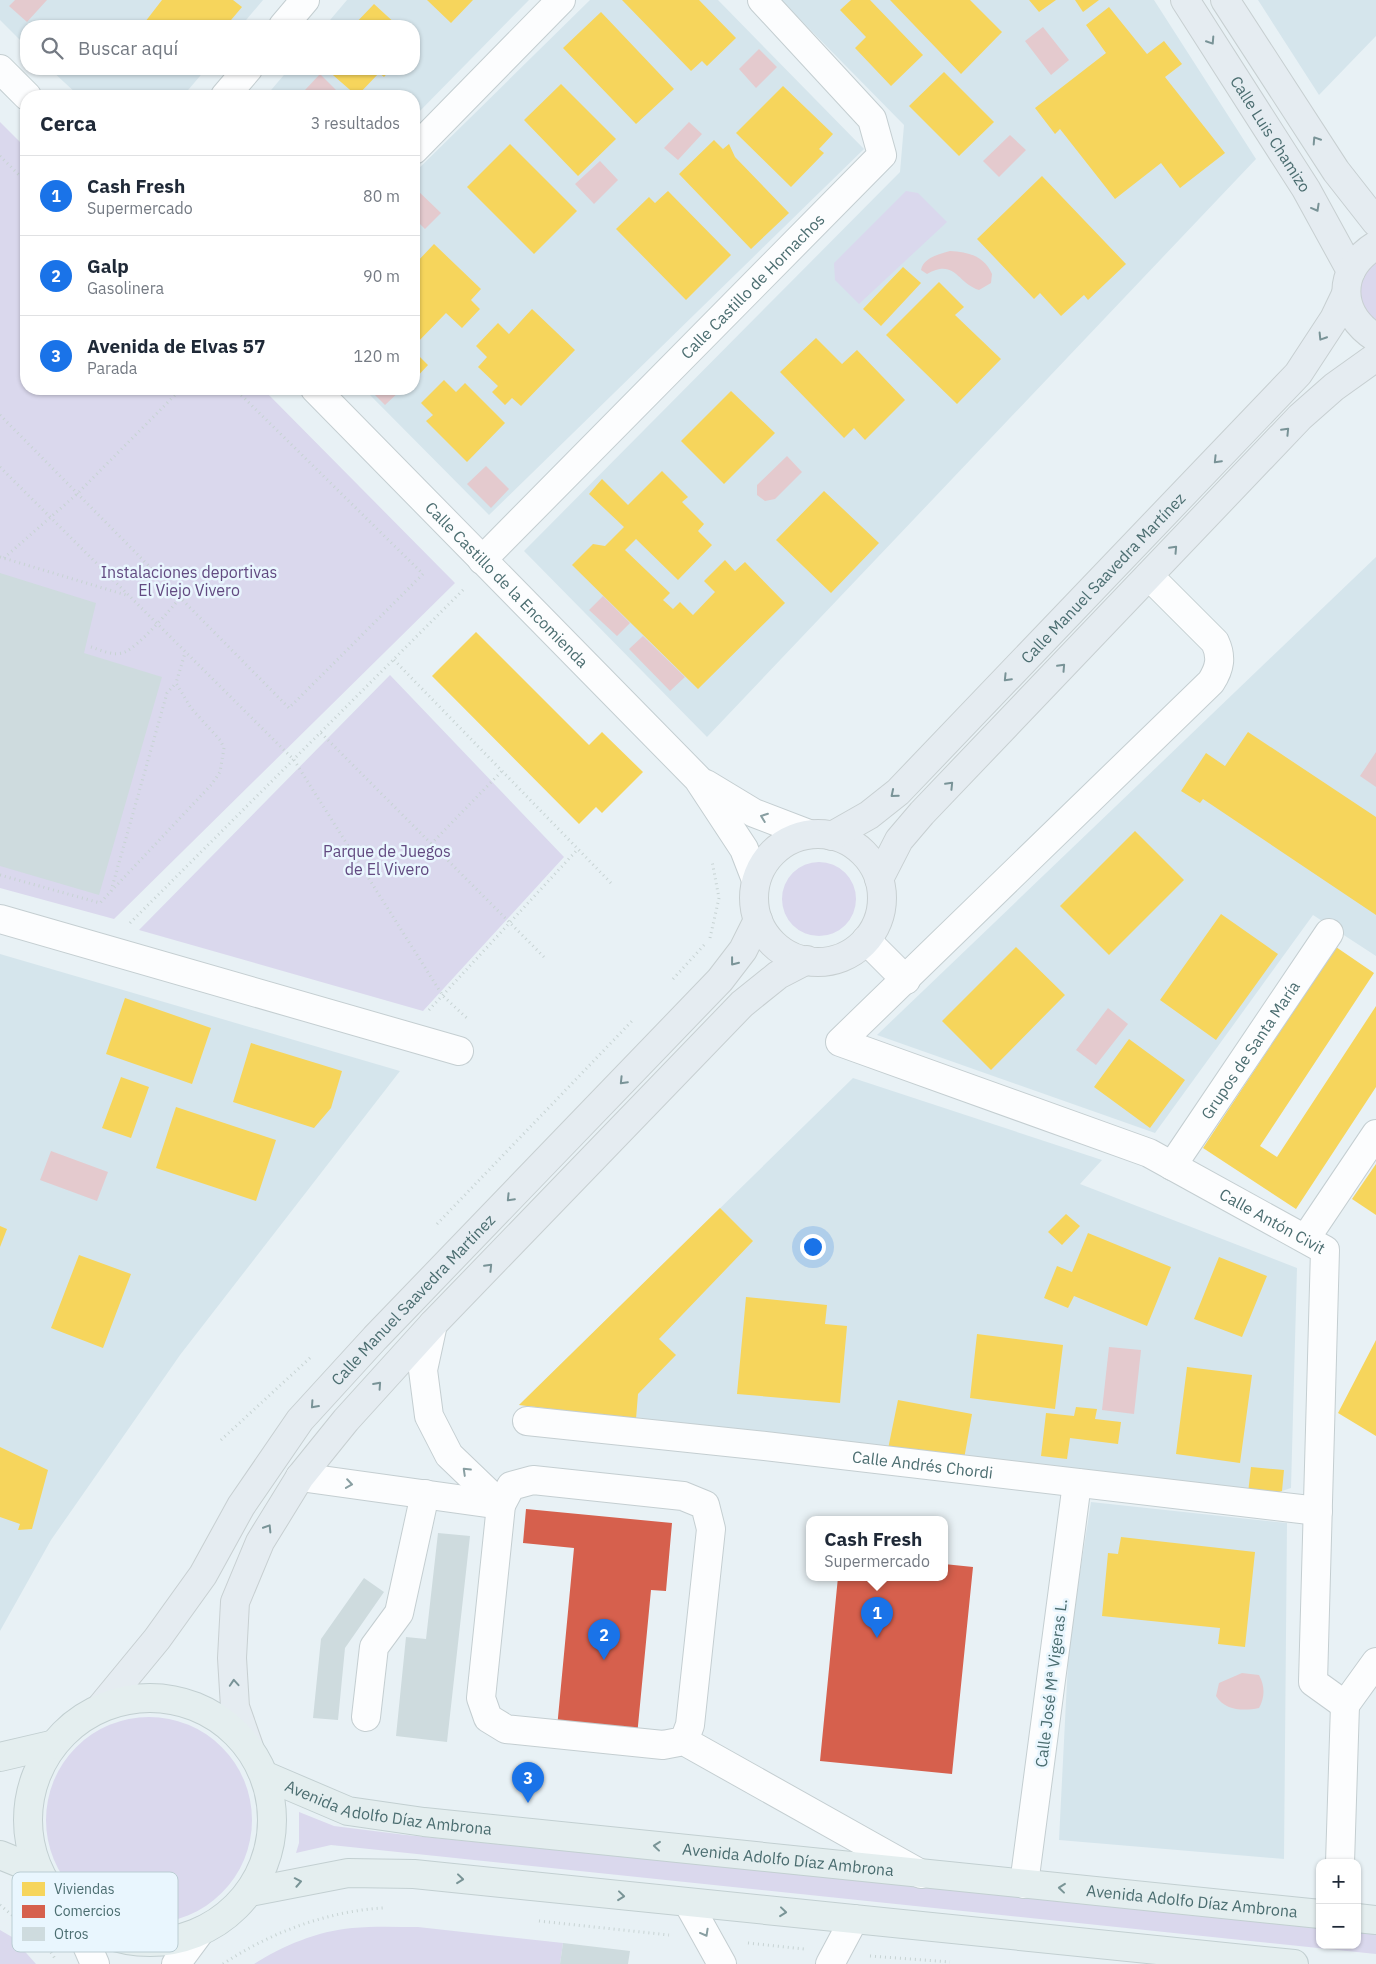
<!DOCTYPE html>
<html lang="es">
<meta charset="utf-8">
<style>
:root{--surface:#fff;--page:#f6f6f7;--text:#1f2937;--muted:#747a83;--line:#e0e1e3;--accent:#1a73e8}
body{margin:0;font-family:"IBM Plex Sans",sans-serif;background:var(--page);color:var(--text)}
.controls{position:absolute;right:15px;bottom:15px;display:grid;overflow:hidden;border-radius:10px;box-shadow:0 1px 4px #0004}
.controls button{width:45px;height:45px;display:grid;place-items:center;padding:0;border:0;border-bottom:1px solid var(--line);background:var(--surface);color:var(--text);font:25px sans-serif}
.you{position:absolute;left:812px;top:1246px;width:18px;height:18px;margin:-12px;border:4px solid #fff;border-radius:50%;background:#1a73e8;box-shadow:0 0 0 8px #1a73e833}
.badge{display:grid;place-items:center;width:32px;height:32px;border-radius:50%;background:var(--accent);color:#fff;font-size:16px;font-weight:700}
.pin{position:absolute;translate:-50% -41px;filter:drop-shadow(0 1px 2px #0008)}
.pin::after{content:'';position:absolute;top:26px;width:18px;height:15px;background:inherit;clip-path:polygon(0 0,100% 0,50% 100%)}
.popup{position:absolute;left:806px;top:1516px;width:142px;height:65px;box-sizing:border-box;display:grid;place-content:center;border-radius:10px;background:var(--surface);filter:drop-shadow(0 1px 4px #0005);font-size:16px;white-space:nowrap;color:var(--muted)}
.popup b{font-size:19px;color:var(--text)}
.popup::after{content:'';position:absolute;left:50%;top:100%;margin-left:-10px;border:10px solid transparent;border-top-color:var(--surface)}
.list{margin:0;padding:0;list-style:none}
h2{display:flex;justify-content:space-between;align-items:center;height:65px;margin:0;padding:0 20px;font-size:21px}
h2 small{font-size:16px;font-weight:400;color:var(--muted)}
.list li{display:grid;grid-template-columns:32px 1fr auto;gap:15px;align-items:center;box-sizing:border-box;height:80px;padding:0 20px;border-top:1px solid var(--line)}
.list b{display:block;font-size:19px;white-space:nowrap}
.list p{margin:0;font-size:16px;white-space:nowrap;color:var(--muted)}
.list em{font-size:16px;font-style:normal;color:var(--muted)}
.icon{flex:none;width:28px;height:28px;fill:none;stroke:currentColor;stroke-width:2;stroke-linecap:round;stroke-linejoin:round}
.map{position:relative;flex:none;width:1376px;height:1964px;overflow:hidden}
.search{position:absolute;background:var(--surface);box-shadow:0 1px 4px #0004;left:20px;top:20px;width:400px;height:55px;display:flex;align-items:center;gap:12px;box-sizing:border-box;padding:0 18px;border-radius:20px;color:var(--muted);font-size:19px}
.panel{position:absolute;background:var(--surface);box-shadow:0 1px 4px #0004;left:20px;top:90px;width:400px;height:305px;border-radius:20px}
.map>svg:first-child{display:block}
</style>
<div class="map">
<svg width="1376" height="1964" viewBox="0 0 1376 1964">
<rect width="100%" height="100%" fill="#e8f1f5"/>
<path fill="#d5e5ec" d="M 0,0 L 263,0 L 241,26 L 26,26 L 26,46 L 0,20 Z
M 347,0 L 529,0 L 414,117 L 414,96 L 266,96 L 289,69 L 414,69 L 414,26 L 325,26 Z
M 590,0 L 718,0 L 864,149 L 489,515 L 364,389 L 414,389 L 414,173 Z
M 781,0 L 1154,0 L 1256,159 L 707,737 L 524,551 L 900,172 L 904,125 Z
M 1258,0 L 1376,0 L 1376,36 L 1319,95 Z
M 50,69 L 206,69 L 183,96 L 79,96 Z
M 1376,557 L 1376,956 L 1313,915 L 1155,1133 L 877,1035 Z
M 0,954 L 400,1071 L 180,1355 L 51,1540 L 0,1631 Z
M 853,1078 L 1102,1160 L 1080,1184 L 1297,1268 L 1291,1488 L 1270,1495 L 519,1405 Z
M 1091,1502 L 1287,1523 L 1284,1859 L 1059,1840 L 1069,1642 Z"/>
<path fill="#dad8ed" d="M 0,122 L 26,148 L 26,389 L 263,389 L 455,583 L 114,919 L 0,888 Z
M 906,191 L 918,193 L 947,222 L 859,304 L 835,280 L 834,263 Z
M 1376,260 L 1376,322 C 1355,300 1353,281 1376,260 Z
M 390,675 L 564,857 L 423,1011 L 139,930 Z
M782 899a37 37 0 1 1 74 0a37 37 0 1 1-74 0Z
M46 1820a103 103 0 1 1 206 0a103 103 0 1 1-206 0Z
M 299,1812 L 334,1826 L 406,1835 L 1320,1927 L 1320,1945 L 1357,1945 L 1357,1931 L 1376,1933 L 1376,1954 L 331,1845 L 296,1853 L 299,1843 Z
M 418,1927 L 563,1943 L 560,1964 L 254,1964 C 282,1946 318,1931 352,1928 C 374,1926 396,1927 418,1927 Z
M 0,1930 L 12,1937 L 36,1964 L 0,1964 Z"/>
<path fill="#e4cace" d="M 15,0 L 47,0 L 27,22 L 9,6 Z
M 1043,27 L 1069,60 L 1051,75 L 1025,41 Z
M 759,49 L 777,67 L 756,88 L 739,69 Z
M 320,74 L 342,96 L 311,96 L 305,90 Z
M 689,122 L 702,134 L 678,160 L 664,148 Z
M 1010,135 L 1026,150 L 999,177 L 983,161 Z
M 600,161 L 618,180 L 594,204 L 575,184 Z
M 415,188 L 441,213 L 425,229 L 414,218 Z
M 950,251 C 969,252 984,256 992,274 L 991,283 L 979,290 C 957,283 955,258 927,274 L 921,270 C 923,258 939,254 950,251 Z
M 369,389 L 400,389 L 401,390 L 385,405 Z
M 787,456 L 802,472 L 775,499 L 765,501 L 757,495 L 757,485 Z
M 486,466 L 509,489 L 491,508 L 467,484 Z
M 603,596 L 630,623 L 617,636 L 589,610 Z
M 643,636 L 685,677 L 670,691 L 629,649 Z
M 1376,752 L 1376,787 L 1360,776 Z
M 1108,1008 L 1128,1024 L 1096,1065 L 1076,1050 Z
M 51,1151 L 108,1172 L 97,1201 L 40,1180 Z
M 1109,1347 L 1141,1350 L 1134,1414 L 1102,1410 Z
M 1242,1673 L 1259,1675 C 1265,1686 1265,1697 1259,1708 C 1244,1711 1225,1711 1216,1696 L 1219,1683 Z"/>
<path fill="#f6d55c" d="M 162,0 L 233,0 L 242,7 L 226,26 L 150,26 L 145,22 Z
M 427,0 L 473,0 L 451,23 Z
M 622,0 L 699,0 L 736,38 L 707,66 L 702,61 L 691,71 Z
M 851,0 L 870,0 L 923,55 L 891,86 L 855,48 L 866,37 L 840,10 Z
M 890,0 L 970,0 L 1002,32 L 961,74 Z
M 1029,0 L 1056,0 L 1039,12 Z
M 1075,0 L 1099,0 L 1083,12 Z
M 374,4 L 398,26 L 353,26 Z
M 1109,7 L 1147,54 L 1164,41 L 1182,64 L 1165,77 L 1225,153 L 1180,188 L 1161,163 L 1115,199 L 1060,129 L 1055,134 L 1035,108 L 1106,53 L 1086,25 Z
M 601,12 L 674,89 L 636,124 L 563,48 Z
M 326,69 L 391,69 L 384,77 L 379,73 L 357,96 Z
M 944,72 L 994,122 L 959,156 L 909,106 Z
M 561,84 L 616,139 L 578,176 L 524,120 Z
M 783,86 L 833,134 L 819,149 L 824,153 L 791,187 L 736,133 Z
M 714,140 L 723,149 L 729,144 L 735,157 L 789,213 L 751,249 L 679,174 Z
M 510,144 L 577,211 L 534,254 L 467,187 Z
M 1042,176 L 1126,264 L 1088,300 L 1084,295 L 1061,316 L 1040,293 L 1034,299 L 977,239 Z
M 668,191 L 731,255 L 686,300 L 616,229 L 649,197 L 655,203 Z
M 434,244 L 481,289 L 471,300 L 480,309 L 462,328 L 446,313 L 414,346 L 414,265 Z
M 903,267 L 921,283 L 881,326 L 863,309 Z
M 939,282 L 964,307 L 955,315 L 1001,359 L 957,404 L 886,335 Z
M 532,309 L 575,350 L 521,406 L 512,398 L 505,405 L 492,392 L 498,386 L 478,367 L 487,357 L 476,346 L 498,323 L 509,334 Z
M 816,338 L 842,364 L 857,350 L 905,400 L 865,440 L 854,428 L 844,438 L 780,372 Z
M 414,351 L 428,365 L 414,380 Z
M 444,380 L 456,392 L 465,383 L 505,423 L 467,462 L 426,421 L 433,415 L 421,403 Z
M 731,391 L 775,433 L 724,484 L 681,441 Z
M 662,471 L 688,497 L 682,502 L 704,524 L 698,531 L 712,545 L 678,580 L 636,539 L 625,550 L 670,593 L 663,600 L 673,609 L 680,602 L 693,615 L 715,592 L 704,581 L 725,560 L 735,571 L 745,562 L 785,603 L 698,689 L 572,565 L 593,544 L 605,546 L 624,527 L 589,494 L 602,479 L 628,505 Z
M 824,491 L 879,543 L 831,593 L 776,540 Z
M 476,632 L 589,745 L 602,732 L 643,772 L 602,813 L 596,807 L 579,824 L 432,676 Z
M 1248,732 L 1376,817 L 1376,915 L 1203,799 L 1200,803 L 1181,791 L 1206,753 L 1225,766 Z
M 1135,831 L 1184,880 L 1109,955 L 1060,906 Z
M 1221,914 L 1278,954 L 1216,1040 L 1160,1000 Z
M 1016,947 L 1065,995 L 991,1070 L 942,1021 Z
M 1336,947 L 1374,973 L 1260,1146 L 1277,1157 L 1376,1006 L 1376,1087 L 1296,1209 L 1203,1148 Z
M 125,998 L 211,1028 L 192,1084 L 106,1054 Z
M 1129,1039 L 1185,1080 L 1150,1128 L 1094,1087 Z
M 251,1043 L 342,1071 L 331,1108 L 314,1128 L 233,1102 Z
M 121,1077 L 149,1087 L 131,1138 L 102,1128 Z
M 176,1107 L 276,1140 L 256,1201 L 156,1168 Z
M 1376,1164 L 1376,1215 L 1352,1199 Z
M 720,1208 L 753,1241 L 659,1339 L 676,1355 L 638,1394 L 636,1419 L 519,1405 Z
M 1066,1214 L 1080,1226 L 1062,1245 L 1048,1232 Z
M 0,1226 L 7,1229 L 0,1247 Z
M 1088,1233 L 1171,1267 L 1147,1326 L 1074,1296 L 1068,1308 L 1044,1298 L 1057,1266 L 1072,1272 Z
M 79,1255 L 131,1274 L 103,1348 L 51,1328 Z
M 1219,1257 L 1267,1276 L 1242,1337 L 1194,1319 Z
M 746,1297 L 827,1305 L 825,1324 L 847,1326 L 840,1403 L 737,1394 Z
M 977,1334 L 1063,1345 L 1055,1409 L 970,1398 Z
M 1376,1340 L 1376,1436 L 1338,1413 Z
M 1187,1367 L 1252,1375 L 1240,1463 L 1176,1454 Z
M 898,1400 L 972,1414 L 964,1459 L 888,1449 Z
M 1076,1407 L 1097,1409 L 1095,1419 L 1121,1422 L 1118,1444 L 1070,1438 L 1067,1459 L 1041,1456 L 1046,1413 L 1074,1416 Z
M 0,1447 L 48,1470 L 32,1529 L 18,1530 L 20,1524 L 0,1517 Z
M 1251,1467 L 1284,1470 L 1282,1491 L 1270,1495 L 1248,1493 Z
M 1121,1537 L 1255,1552 L 1245,1647 L 1218,1644 L 1220,1628 L 1102,1616 L 1108,1553 L 1118,1554 Z"/>
<path fill="#d6604d" d="M 526,1509 L 672,1523 L 666,1591 L 651,1590 L 637,1736 L 557,1728 L 574,1548 L 523,1543 Z
M 944,1564 L 973,1567 L 952,1774 L 820,1761 L 838,1577 L 944,1577 Z"/>
<path fill="#cedbde" d="M 0,573 L 96,603 L 84,653 L 162,677 L 99,895 L 0,866 Z
M 438,1533 L 470,1536 L 447,1742 L 396,1736 L 406,1637 L 426,1639 Z
M 364,1578 L 384,1592 L 345,1648 L 338,1720 L 313,1718 L 321,1639 Z
M 563,1943 L 630,1951 L 628,1964 L 560,1964 Z"/>
<g fill="none" stroke-linecap="round" stroke-linejoin="round">
<defs>
<g id="minor">
<path d="M 283,26 L 305,0"/>
<path d="M 0,69 L 27,96"/>
<path d="M 225,96 L 248,69"/>
<path d="M 414,150 L 561,0"/>
<path id="s1" d="M 315,389 L 698,779 L 744,849 L 756,880"/>
<path id="s2" d="M 482,560 L 882,155 L 872,119 L 762,0"/>
<path id="s3" d="M 1149,576 L 1215,642 C 1222,657 1220,668 1211,682 L 840,1042 L 1149,1153 L 1325,1250 L 1313,1682 L 1345,1705"/>
<path d="M 706,784 L 754,813 L 809,834"/>
<path d="M 0,919 L 459,1051"/>
<path d="M 866,940 L 906,980"/>
<path id="s4" d="M 1172,1166 L 1329,933"/>
<path d="M 1306,1238 L 1376,1134"/>
<path d="M 433,1324 L 423,1370 L 429,1416 L 449,1455 L 501,1505"/>
<path id="s5" d="M 527,1421 L 765,1446 L 1318,1511"/>
<path d="M 300,1477 L 501,1505"/>
<path d="M 1345,1705 L 1376,1662"/>
<path d="M 366,1717 L 374,1647 L 399,1613 L 425,1494"/>
<path d="M 684,1741 L 690,1725 L 711,1529 L 705,1505 L 683,1496 L 533,1480 L 511,1486 L 501,1505 L 481,1698 L 488,1718 L 506,1729 L 663,1745 L 684,1741 L 921,1874"/>
<path d="M 1340,1863 L 1345,1705"/>
<path d="M 1024,1884 L 1077,1483"/>
<path d="M 688,1903 L 722,1964"/>
<path d="M 75,1918 L 95,1964"/>
<path d="M 176,1964 L 199,1933"/>
<path d="M 830,1964 L 854,1919"/>
</g>
<g id="major">
<path id="s6" d="M 1185,0 L 1306,189 L 1351,271"/>
<path d="M 1225,0 L 1336,171 L 1376,222"/>
<path d="M 1376,245 C 1336,270 1337,313 1376,338"/>
<circle cx="818" cy="898" r="64"/>
<path id="s7" d="M 832,836 L 869,815 L 898,792 L 1298,374 L 1334,319 L 1346,294"/>
<path d="M 879,879 L 899,840 L 922,813 L 1300,417 L 1334,387 L 1376,357"/>
<path id="s8" d="M 101,1707 L 157,1639 L 203,1575 L 241,1506 L 300,1420 L 375,1338 L 720,980 L 743,950 L 758,920"/>
<path d="M 249,1747 L 235,1707 L 232,1658 L 235,1602 L 260,1542 L 300,1477 L 346,1420 L 433,1324 L 742,1004 L 778,975 L 807,960"/>
</g>
<g id="highway">
<circle cx="150" cy="1820" r="122"/>
<path d="M 0,1757 L 51,1745"/>
<path id="s9" d="M 266,1776 L 348,1811 L 424,1822 L 1320,1914"/>
<path d="M 0,1855 L 37,1870"/>
<path d="M 250,1892 L 348,1873 L 414,1874 L 1294,1964"/>
<path d="M 1357,1918 L 1376,1920"/>
</g>
</defs>
<use href="#minor" stroke="#c4ced1" stroke-width="30"/>
<use href="#major" stroke="#c7cfd1" stroke-width="30"/>
<use href="#highway" stroke="#c2cfd1" stroke-width="30"/>
<path stroke="#c7d3d3" stroke-width="3" stroke-dasharray="1 4" stroke-linecap="butt" d="M 0,156 L 26,182
M 0,415 L 289,708 L 423,574 L 235,389
M 0,467 L 294,760 L 443,996 L 469,1020
M 0,557 L 126,595
M 4,558 L 77,494 L 181,389
M 91,647 C 101,650 114,657 125,652 C 139,646 169,611 180,598
M 394,660 L 611,883
M 321,733 L 544,957
M 431,844 L 502,771
M 0,875 L 100,903 L 212,784 L 220,772 L 224,748 L 220,740 L 191,708 L 176,683 L 185,653
M 111,891 L 167,693 L 176,683
M 130,923 L 465,588
M 710,938 L 719,898 L 712,861
M 673,979 L 706,943
M 429,1010 L 578,849
M 437,1224 L 632,1021
M 221,1440 L 311,1357
M 0,1905 L 45,1943 L 56,1960
M 539,1921 L 669,1935
M 748,1943 L 804,1949
M 870,1956 L 950,1962
M 223,1964 C 269,1933 328,1911 383,1908"/>
<use href="#minor" stroke="#fcfdfe" stroke-width="28"/>
<use href="#major" stroke="#e5ecf1" stroke-width="28"/>
<use href="#highway" stroke="#e4eeef" stroke-width="28"/>
</g>
<defs><path id="oneway-chevron" d="M-2-3.5L2.5 0L-2 3.5" fill="none" stroke-width="1.6" stroke-linecap="round" stroke-linejoin="round" transform="scale(1.25)"/></defs>
<g stroke="#799397">
<use href="#oneway-chevron" transform="translate(1211 41) rotate(57)"/>
<use href="#oneway-chevron" transform="translate(1316 140) rotate(-123)"/>
<use href="#oneway-chevron" transform="translate(1316 208) rotate(61)"/>
<use href="#oneway-chevron" transform="translate(1322 337) rotate(122)"/>
<use href="#oneway-chevron" transform="translate(1286 431) rotate(-46)"/>
<use href="#oneway-chevron" transform="translate(1217 460) rotate(134)"/>
<use href="#oneway-chevron" transform="translate(1174 549) rotate(-47)"/>
<use href="#oneway-chevron" transform="translate(1062 667) rotate(-47)"/>
<use href="#oneway-chevron" transform="translate(1007 678) rotate(134)"/>
<use href="#oneway-chevron" transform="translate(950 785) rotate(-46)"/>
<use href="#oneway-chevron" transform="translate(894 794) rotate(140)"/>
<use href="#oneway-chevron" transform="translate(734 962) rotate(128)"/>
<use href="#oneway-chevron" transform="translate(623 1081) rotate(134)"/>
<use href="#oneway-chevron" transform="translate(510 1198) rotate(134)"/>
<use href="#oneway-chevron" transform="translate(489 1267) rotate(-46)"/>
<use href="#oneway-chevron" transform="translate(378 1385) rotate(-48)"/>
<use href="#oneway-chevron" transform="translate(314 1405) rotate(132)"/>
<use href="#oneway-chevron" transform="translate(268 1528) rotate(-58)"/>
<use href="#oneway-chevron" transform="translate(234 1683) rotate(-94)"/>
</g>
<g stroke="#899fa2">
<use href="#oneway-chevron" transform="translate(764 817) rotate(-159)"/>
<use href="#oneway-chevron" transform="translate(466 1471) rotate(-136)"/>
<use href="#oneway-chevron" transform="translate(349 1484) rotate(8)"/>
<use href="#oneway-chevron" transform="translate(705 1933) rotate(61)"/>
</g>
<g stroke="#799496">
<use href="#oneway-chevron" transform="translate(657 1846) rotate(-174)"/>
<use href="#oneway-chevron" transform="translate(460 1879) rotate(6)"/>
<use href="#oneway-chevron" transform="translate(298 1882) rotate(-11)"/>
<use href="#oneway-chevron" transform="translate(1062 1888) rotate(-174)"/>
<use href="#oneway-chevron" transform="translate(621 1896) rotate(6)"/>
<use href="#oneway-chevron" transform="translate(783 1912) rotate(6)"/>
</g>
<g text-anchor="middle" dominant-baseline="central" stroke-width="5" stroke-linejoin="round" paint-order="stroke">
<g font-size="16" fill="#4b6d70" stroke="#e9f6fe">
<text stroke="none"><textPath href="#s6" startOffset="159">Calle Luis Chamizo</textPath></text>
<text stroke="none"><textPath href="#s2" startOffset="385">Calle Castillo de Hornachos</textPath></text>
<text stroke="none"><textPath href="#s7" startOffset="376">Calle Manuel Saavedra Martínez</textPath></text>
<text stroke="none"><textPath href="#s1" startOffset="274">Calle Castillo de la Encomienda</textPath></text>
<text stroke="none"><textPath href="#s4" startOffset="140">Grupos de Santa María</textPath></text>
<text stroke="none"><textPath href="#s3" startOffset="1122">Calle Antón Civit</textPath></text>
<text stroke="none"><textPath href="#s8" startOffset="515">Calle Manuel Saavedra Martínez</textPath></text>
<text stroke="none"><textPath href="#s5" startOffset="398">Calle Andrés Chordi</textPath></text>
<text transform="translate(1051 1683) rotate(-83)">Calle José Mª Vigeras L.</text>
<text stroke="none"><textPath href="#s9" startOffset="128">Avenida Adolfo Díaz Ambrona</textPath></text>
<text stroke="none"><textPath href="#s9" startOffset="532">Avenida Adolfo Díaz Ambrona</textPath></text>
<text stroke="none"><textPath href="#s9" startOffset="938">Avenida Adolfo Díaz Ambrona</textPath></text>
</g>
<g font-size="16" fill="#624a81" stroke="#e9f6fe">
<text x="189" y="572">Instalaciones deportivas<tspan x="189" dy="18">El Viejo Vivero</tspan></text>
<text x="387" y="851">Parque de Juegos<tspan x="387" dy="18">de El Vivero</tspan></text>
</g>
</g>
<rect x="12" y="1872" width="166" height="80" rx="8" fill="#e9f6fe" stroke="#bacdd3" stroke-width="1"/>
<rect x="22" y="1882" width="23" height="14" fill="#f6d55c"/>
<rect x="22" y="1905" width="23" height="13" fill="#d6604d"/>
<rect x="22" y="1927" width="23" height="14" fill="#cedbde"/>
<g font-size="14" fill="#4b6d70">
<text x="54" y="1894">Viviendas</text>
<text x="54" y="1916">Comercios</text>
<text x="54" y="1939">Otros</text>
</g>
</svg>
<div class="controls">
<button>+</button>
<button>−</button>
</div>
<div class="you"></div>
<div class="pin badge" style="left:877px;top:1638px">1</div>
<div class="popup"><b>Cash Fresh</b>Supermercado</div>
<div class="pin badge" style="left:604px;top:1660px">2</div>
<div class="pin badge" style="left:528px;top:1803px">3</div>
<div class="search"><svg class="icon" aria-label="search" viewBox="0 0 24 24"><circle cx="10" cy="10" r="6"/><path d="M15 15l6 6"/></svg>Buscar aquí</div>
<section class="panel">
<h2>Cerca<small>3 resultados</small></h2>
<ul class="list">
<li><span class="badge">1</span><div><b>Cash Fresh</b><p>Supermercado</p></div><em>80 m</em></li>
<li><span class="badge">2</span><div><b>Galp</b><p>Gasolinera</p></div><em>90 m</em></li>
<li><span class="badge">3</span><div><b>Avenida de Elvas 57</b><p>Parada</p></div><em>120 m</em></li>
</ul>
</section>
</div>
